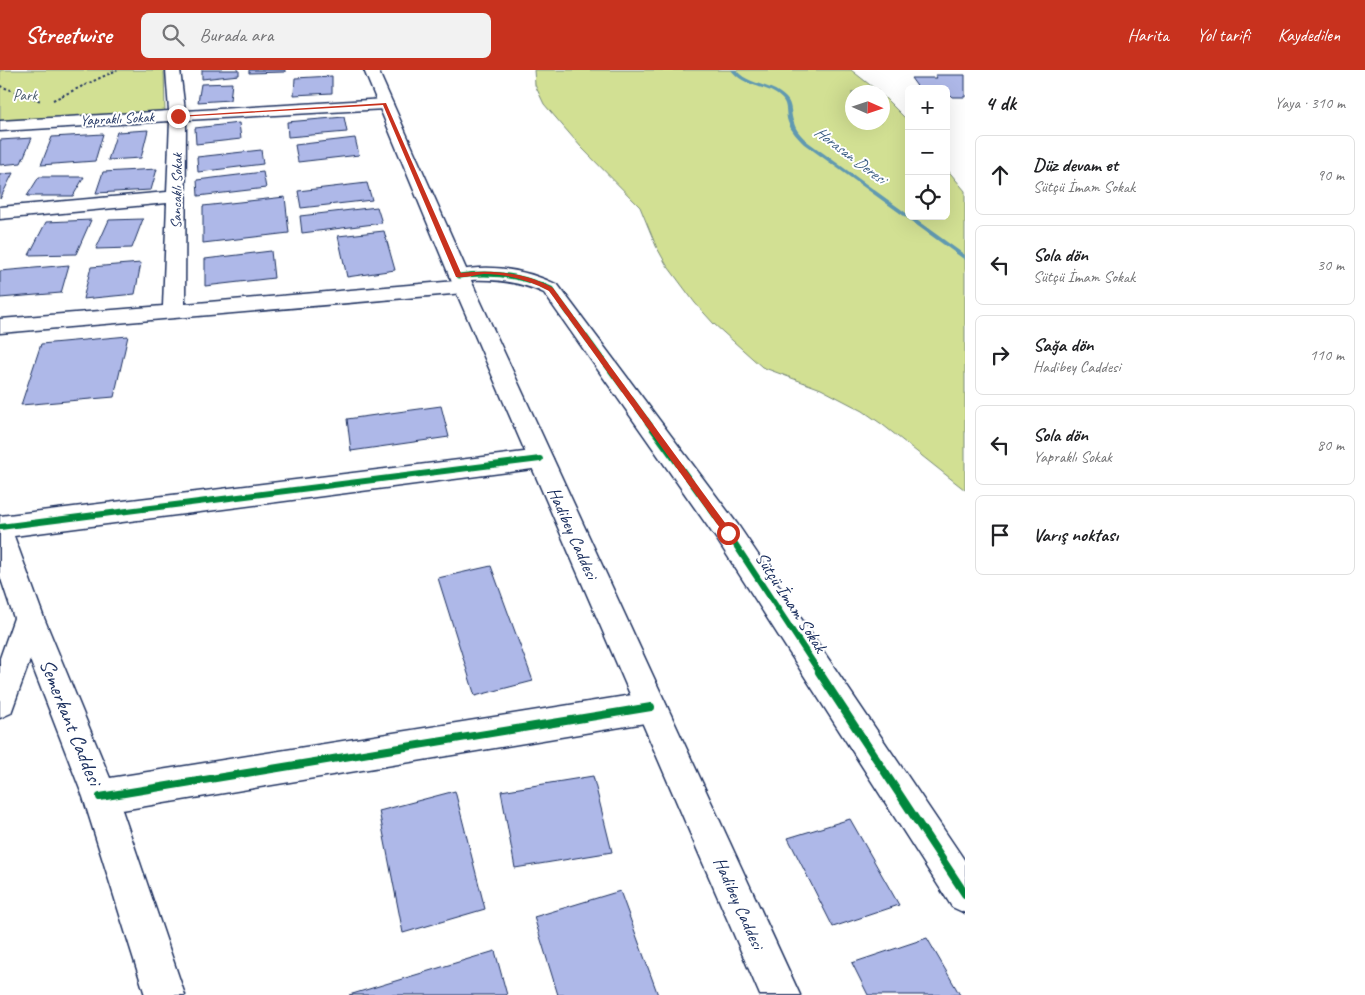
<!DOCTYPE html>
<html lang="tr">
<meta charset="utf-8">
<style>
:root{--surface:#fff;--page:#f2f2f2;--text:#202124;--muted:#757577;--line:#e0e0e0;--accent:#c8321e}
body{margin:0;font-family:Caveat,sans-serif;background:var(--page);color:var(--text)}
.controls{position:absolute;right:15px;top:15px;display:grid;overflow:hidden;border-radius:8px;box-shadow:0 5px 20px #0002}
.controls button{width:45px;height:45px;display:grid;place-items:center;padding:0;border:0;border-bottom:1px solid var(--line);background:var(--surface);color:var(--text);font:25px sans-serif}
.compass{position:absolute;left:845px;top:15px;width:45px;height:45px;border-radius:50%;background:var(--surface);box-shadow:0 5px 20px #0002;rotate:93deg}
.stop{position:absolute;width:15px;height:15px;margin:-11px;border:4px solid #c8321e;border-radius:50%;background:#fff}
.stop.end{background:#c8321e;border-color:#fff;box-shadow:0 1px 5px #0008}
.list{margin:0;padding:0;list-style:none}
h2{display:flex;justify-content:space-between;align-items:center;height:65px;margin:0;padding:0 20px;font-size:21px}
h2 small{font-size:16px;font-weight:400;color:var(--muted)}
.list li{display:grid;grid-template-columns:32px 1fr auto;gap:15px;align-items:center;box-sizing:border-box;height:80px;margin:0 10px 10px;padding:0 10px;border:1px solid var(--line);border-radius:8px}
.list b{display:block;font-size:19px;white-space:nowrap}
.list p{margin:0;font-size:16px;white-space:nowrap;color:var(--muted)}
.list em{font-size:16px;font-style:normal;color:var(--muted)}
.icon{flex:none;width:28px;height:28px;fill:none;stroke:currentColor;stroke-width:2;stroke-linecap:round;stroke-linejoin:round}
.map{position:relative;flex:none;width:965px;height:925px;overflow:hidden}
header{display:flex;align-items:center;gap:30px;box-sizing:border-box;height:70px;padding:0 25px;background:var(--accent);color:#fff}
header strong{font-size:24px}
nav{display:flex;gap:28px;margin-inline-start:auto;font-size:18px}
.search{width:350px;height:45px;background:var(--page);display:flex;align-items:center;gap:12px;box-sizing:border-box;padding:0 18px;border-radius:8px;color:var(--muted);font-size:19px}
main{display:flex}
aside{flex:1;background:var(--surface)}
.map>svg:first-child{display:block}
</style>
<header>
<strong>Streetwise</strong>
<div class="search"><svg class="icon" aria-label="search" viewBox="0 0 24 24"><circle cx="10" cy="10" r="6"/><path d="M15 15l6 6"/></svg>Burada ara</div>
<nav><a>Harita</a><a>Yol tarifi</a><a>Kaydedilen</a></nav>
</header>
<main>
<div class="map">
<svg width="965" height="925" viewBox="0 0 965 925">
<rect width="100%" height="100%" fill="#fff"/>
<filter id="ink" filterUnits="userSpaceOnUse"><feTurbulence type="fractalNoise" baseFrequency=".02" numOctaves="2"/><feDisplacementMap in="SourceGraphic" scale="10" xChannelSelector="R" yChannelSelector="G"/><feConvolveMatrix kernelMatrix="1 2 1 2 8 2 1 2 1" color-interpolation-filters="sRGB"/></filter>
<g filter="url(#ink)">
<path fill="#d2e093" stroke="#768878" d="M 0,0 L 164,0 L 165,41 L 0,51 Z
M 534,0 L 851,0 L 879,22 L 852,22 L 852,52 L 882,52 L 883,26 L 909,52 L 909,146 L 946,146 L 946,98 L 965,121 L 965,420 L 883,355 L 863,341 L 821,319 L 762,297 L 714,254 L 695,233 L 666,194 L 656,176 L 640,137 L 581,77 L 544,34 L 535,15 Z"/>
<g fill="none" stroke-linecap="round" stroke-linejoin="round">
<path fill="#6199b1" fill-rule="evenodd" d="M 731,0 L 736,0 C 749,16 772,13 786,28 C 793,35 790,45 794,53 C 796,61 802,66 808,72 L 909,145 L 909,146 L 911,146 L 965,185 L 965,190 L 804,74 C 798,68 791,61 788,52 C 785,44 788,35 782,29 C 767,14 746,19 731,0 Z"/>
</g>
<path fill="#aeb8e8" stroke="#1b2f5e" d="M 202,0 L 239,0 L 239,5 L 202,9 Z
M 249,0 L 285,0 L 285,2 L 249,3 Z
M 935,5 L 965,5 L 965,27 L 952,27 L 950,25 L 946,25 L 946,19 L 919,19 L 911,8 L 937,8 Z
M 332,6 L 332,23 L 294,25 L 295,8 Z
M 232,13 L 230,30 L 198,32 L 201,14 Z
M 344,47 L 347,62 L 288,67 L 287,52 Z
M 239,53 L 241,69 L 196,74 L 195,58 Z
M 148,60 L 141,88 L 108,90 L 117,62 Z
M 103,64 L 95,91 L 41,95 L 52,67 Z
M 32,68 L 21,93 L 0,95 L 0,70 Z
M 355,68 L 359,85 L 298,92 L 295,75 Z
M 261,80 L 263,94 L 198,102 L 197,87 Z
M 157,99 L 151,120 L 96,123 L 103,102 Z
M 263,102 L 266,118 L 198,126 L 197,110 Z
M 13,103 L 0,129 L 0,104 Z
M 39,107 L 84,107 L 73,126 L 27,126 Z
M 367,113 L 372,130 L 301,138 L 298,121 Z
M 285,127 L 289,163 L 203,173 L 203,136 Z
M 377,137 L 382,153 L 302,163 L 300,146 Z
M 143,149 L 132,178 L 96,179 L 109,150 Z
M 91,150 L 76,184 L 29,185 L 46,152 Z
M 384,161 L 395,200 L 347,207 L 338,166 Z
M 271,181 L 274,208 L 205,216 L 205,189 Z
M 141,193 L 135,224 L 83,229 L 91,197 Z
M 69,195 L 61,223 L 0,228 L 0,201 Z
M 128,266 L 114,327 L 21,335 L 41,274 Z
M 441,336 L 449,367 L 351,381 L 347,349 Z
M 491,496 L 533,611 L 475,626 L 438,508 Z
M 593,706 L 612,782 L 515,798 L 501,721 Z
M 455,721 L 485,839 L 403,863 L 379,741 Z
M 850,749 L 899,835 L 833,857 L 788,768 Z
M 620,821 L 658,925 L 558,925 L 534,847 Z
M 927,868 L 960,925 L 868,925 L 852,893 Z
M 495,881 L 507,925 L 349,925 Z"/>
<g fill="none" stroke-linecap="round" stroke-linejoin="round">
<defs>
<path id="street" d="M 166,0 L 180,0 L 185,41 L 385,29 L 391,31 L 393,34 L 391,37 L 385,39 L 186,50 L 185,234 L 456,211 L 452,210 L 449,206 L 452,202 C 488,193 525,199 558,215 L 738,455 L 965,791 L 965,843 L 952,837 L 718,471 L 544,223 C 520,212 497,209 471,210 L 466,211 L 471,213 L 474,217 L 471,221 L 464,223 L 0,263 L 0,249 L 163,236 L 167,133 L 0,149 L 0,137 L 167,122 L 170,51 L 0,61 L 0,51 L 169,41 Z
M 540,380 L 549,382 L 553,389 L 549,396 L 540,398 L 14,466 L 44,548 L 110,708 L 651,622 L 662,627 L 667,637 L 662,647 L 651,652 L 122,740 L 185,925 L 145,925 L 83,727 L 30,590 L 11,643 L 0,648 L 0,588 L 14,548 L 0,506 L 0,446 Z"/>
<path id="secondary" d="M 364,0 L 378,0 L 474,217 L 800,925 L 760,925 L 454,217 Z"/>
</defs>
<use href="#street" stroke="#1b2f5e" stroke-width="3"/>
<use href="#secondary" stroke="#1b2f5e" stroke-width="3"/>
<path stroke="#1b2f5e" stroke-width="2" stroke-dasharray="2.5 2.5" stroke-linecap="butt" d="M 0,16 L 41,31
M 53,30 L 117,0"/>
<use href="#street" fill="#fff" fill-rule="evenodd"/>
<use href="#secondary" fill="#fff" fill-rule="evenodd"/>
<defs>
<path id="cycleway-far2" d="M 459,206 C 492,201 521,205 551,219 L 647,351"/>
<path id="cycleway-far1" d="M 646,350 L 728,463 L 820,603
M 0,457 L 540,389"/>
<path id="cycleway" d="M 819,602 L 965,824
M 100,727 L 651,637"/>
</defs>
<use href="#cycleway-far2" stroke="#fff" stroke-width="8"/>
<use href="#cycleway-far1" stroke="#fff" stroke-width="9"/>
<use href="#cycleway" stroke="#fff" stroke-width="11"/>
<use href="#cycleway-far2" stroke="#00873e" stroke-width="5"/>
<use href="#cycleway-far1" stroke="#00873e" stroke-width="6"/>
<use href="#cycleway" stroke="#00873e" stroke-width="8"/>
</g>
</g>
<path fill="#c8321e" d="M 386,33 L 461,203 C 493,200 524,202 553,218 L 731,461 L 731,465 L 725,465 L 549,221 C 529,210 507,204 484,204 C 475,205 466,208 456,207 L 383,35 L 178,47 L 176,46 Z"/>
<g text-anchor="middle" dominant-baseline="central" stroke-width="4" stroke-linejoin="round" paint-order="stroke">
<g font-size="15" fill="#495b6b" stroke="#fff">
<text x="25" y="25">Park</text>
</g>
<g font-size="15" fill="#1b2f5e" stroke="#fff">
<text transform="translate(117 49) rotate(-3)">Yapraklı Sokak</text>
<text transform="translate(177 121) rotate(-89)">Sancaklı Sokak</text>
</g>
<g font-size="16" font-style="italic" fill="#385b81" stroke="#fff">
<text transform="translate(850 85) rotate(37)">Horasan Deresi</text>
</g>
<g font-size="18" fill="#1b2f5e" stroke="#fff">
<text transform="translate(573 463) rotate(66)">Hadibey Caddesi</text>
<text transform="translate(791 532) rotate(57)">Sütçü İmam Sokak</text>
<text transform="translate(739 833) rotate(66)">Hadibey Caddesi</text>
</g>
<g font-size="21" fill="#1b2f5e" stroke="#fff">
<text transform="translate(71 652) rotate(68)">Semerkant Caddesi</text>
</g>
</g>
</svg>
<div class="controls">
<button>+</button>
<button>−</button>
<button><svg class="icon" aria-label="locate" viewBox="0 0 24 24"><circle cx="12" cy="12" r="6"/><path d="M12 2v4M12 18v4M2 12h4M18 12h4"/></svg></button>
</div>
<svg class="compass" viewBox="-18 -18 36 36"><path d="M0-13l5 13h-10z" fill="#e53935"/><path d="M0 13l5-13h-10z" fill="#757577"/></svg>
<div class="stop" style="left:728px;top:463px"></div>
<div class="stop end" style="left:178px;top:46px"></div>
</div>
<aside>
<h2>4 dk<small>Yaya · 310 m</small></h2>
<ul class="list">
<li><svg class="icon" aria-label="ahead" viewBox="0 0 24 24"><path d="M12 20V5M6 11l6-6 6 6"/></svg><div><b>Düz devam et</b><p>Sütçü İmam Sokak</p></div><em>90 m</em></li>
<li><svg class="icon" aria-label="left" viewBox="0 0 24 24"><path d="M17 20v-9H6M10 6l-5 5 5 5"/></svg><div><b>Sola dön</b><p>Sütçü İmam Sokak</p></div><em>30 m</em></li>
<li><svg class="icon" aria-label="right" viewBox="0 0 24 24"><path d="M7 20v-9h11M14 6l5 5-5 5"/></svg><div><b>Sağa dön</b><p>Hadibey Caddesi</p></div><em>110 m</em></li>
<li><svg class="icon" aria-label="left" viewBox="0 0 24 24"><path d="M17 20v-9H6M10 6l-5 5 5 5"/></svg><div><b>Sola dön</b><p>Yapraklı Sokak</p></div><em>80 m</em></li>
<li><svg class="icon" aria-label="arrive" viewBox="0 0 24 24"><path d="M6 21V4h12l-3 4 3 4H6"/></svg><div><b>Varış noktası</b></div></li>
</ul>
</aside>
</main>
